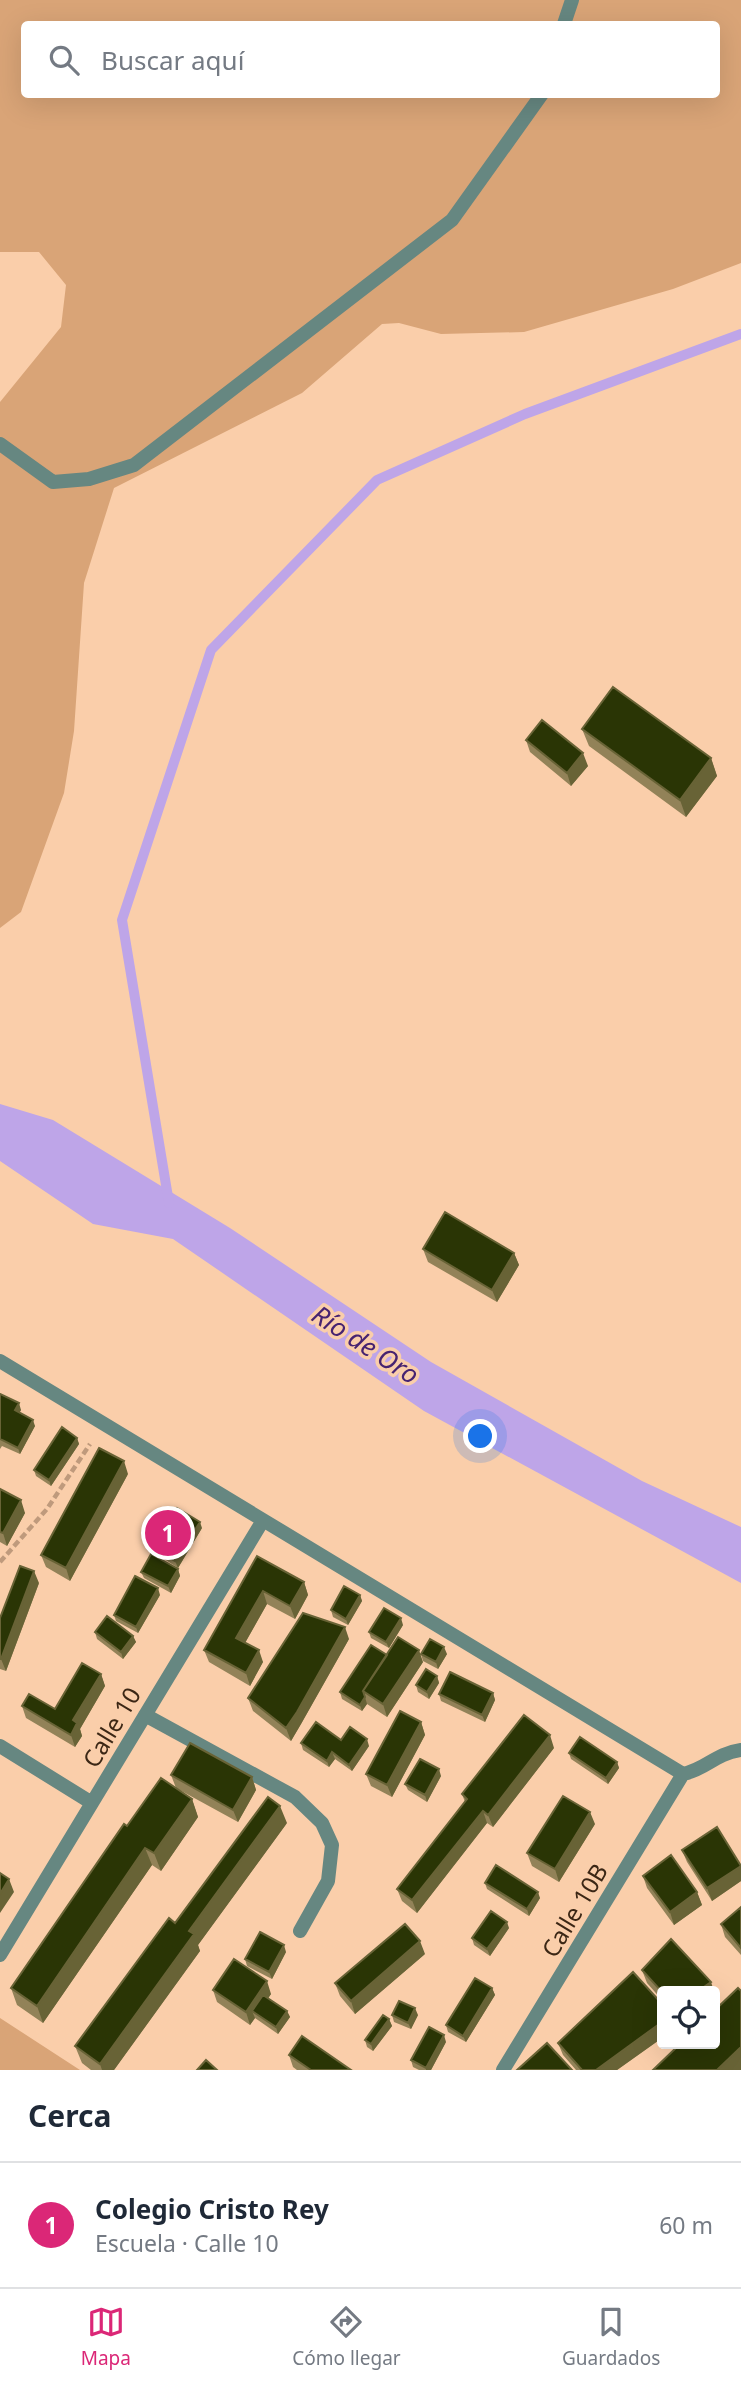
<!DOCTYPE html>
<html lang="es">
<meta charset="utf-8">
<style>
:root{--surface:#fff;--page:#f2f2f3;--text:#1f2937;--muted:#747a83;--line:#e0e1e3;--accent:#db2777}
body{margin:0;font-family:"Noto Sans",sans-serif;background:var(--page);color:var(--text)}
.controls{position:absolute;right:21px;bottom:21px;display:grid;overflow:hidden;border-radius:7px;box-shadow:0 7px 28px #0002}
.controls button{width:63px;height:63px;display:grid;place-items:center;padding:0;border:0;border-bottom:2px solid var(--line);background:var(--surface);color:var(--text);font:35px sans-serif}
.you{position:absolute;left:481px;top:1437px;width:24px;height:24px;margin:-18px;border:5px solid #fff;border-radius:50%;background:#1a73e8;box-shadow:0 0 0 10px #1a73e833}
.badge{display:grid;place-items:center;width:46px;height:46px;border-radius:50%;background:var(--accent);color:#fff;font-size:23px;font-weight:700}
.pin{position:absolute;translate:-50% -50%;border:4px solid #fff;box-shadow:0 2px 7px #0006}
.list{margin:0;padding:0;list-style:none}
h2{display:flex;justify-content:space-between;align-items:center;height:91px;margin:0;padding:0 28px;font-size:30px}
h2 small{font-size:23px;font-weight:400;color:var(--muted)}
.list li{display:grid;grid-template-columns:46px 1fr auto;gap:21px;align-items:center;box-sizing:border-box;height:126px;padding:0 28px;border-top:2px solid var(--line)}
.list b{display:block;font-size:26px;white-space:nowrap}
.list p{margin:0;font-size:23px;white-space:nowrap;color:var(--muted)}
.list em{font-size:23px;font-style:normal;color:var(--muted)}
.icon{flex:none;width:38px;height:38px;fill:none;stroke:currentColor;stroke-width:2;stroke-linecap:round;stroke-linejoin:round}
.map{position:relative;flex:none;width:741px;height:2070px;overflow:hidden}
.search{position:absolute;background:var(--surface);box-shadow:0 7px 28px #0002;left:21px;right:21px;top:21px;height:77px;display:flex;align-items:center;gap:18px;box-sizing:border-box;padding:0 24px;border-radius:7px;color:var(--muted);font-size:26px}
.sheet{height:217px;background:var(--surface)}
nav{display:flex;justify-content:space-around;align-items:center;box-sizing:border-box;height:98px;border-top:2px solid var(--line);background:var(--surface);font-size:19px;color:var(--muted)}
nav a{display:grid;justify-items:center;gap:4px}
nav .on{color:var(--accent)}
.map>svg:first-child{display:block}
</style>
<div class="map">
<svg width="741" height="2070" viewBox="0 0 741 2070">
<rect width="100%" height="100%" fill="#faceaa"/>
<path fill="#d9a477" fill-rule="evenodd" d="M 0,0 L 741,0 L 741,263 L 673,289 L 524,332 L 441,334 L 399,323 L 382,324 L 302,393 L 114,488 L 84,583 L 74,731 L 64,793 L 21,912 L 0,928 L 0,402 L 61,327 L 66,285 L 39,252 L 0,252 ZM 24,24 L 716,24 L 716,94 L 24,94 Z
M 0,2018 L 80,2070 L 0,2070 Z"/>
<path fill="#bea5e8" d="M 0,1104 L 53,1120 L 230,1228 L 431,1362 L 642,1481 L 741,1527 L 741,1583 L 424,1411 L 173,1239 L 93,1224 L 0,1161 Z"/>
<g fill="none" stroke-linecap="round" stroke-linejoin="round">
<path stroke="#bea5e8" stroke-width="10" d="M 169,1203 L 122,920 L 211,650 L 377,480 L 525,414 L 741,334"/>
<path stroke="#bf9a7c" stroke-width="4.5" stroke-dasharray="7 3.5" stroke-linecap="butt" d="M 0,1562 L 47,1509 L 90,1444"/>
<path stroke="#668781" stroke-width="14" d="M 564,24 L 572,0
M 0,444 L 53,482 L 89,479 L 134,465 L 452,220 L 542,94
M 0,1361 L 683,1774 C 707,1769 714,1754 741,1750
M 145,1715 L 295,1797 L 322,1823 L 332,1845 L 328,1881 L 300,1931
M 0,1746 L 92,1803
M 0,1955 L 262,1522
M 503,2070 L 683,1774"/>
</g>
<path fill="#928258" d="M 582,729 L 711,758 L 717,776 L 686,817 L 589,746 Z
M 526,740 L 588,766 L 571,786 L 530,752 Z
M 423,1249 L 514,1253 L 519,1265 L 497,1302 L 428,1262 Z
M 0,1394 L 21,1410 L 19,1413 L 35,1426 L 20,1454 L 2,1446 L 0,1449 Z
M 77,1438 L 79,1444 L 51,1486 L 36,1476 L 34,1470 Z
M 128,1474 L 70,1581 L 46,1567 L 41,1555 Z
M 0,1489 L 25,1513 L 7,1546 L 0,1542 Z
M 202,1528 L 178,1568 L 155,1553 L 153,1547 Z
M 257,1556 L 304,1582 L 308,1595 L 295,1619 L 267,1604 L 245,1643 L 263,1662 L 250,1686 L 209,1662 L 204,1650 Z
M 178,1569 L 180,1576 L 171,1593 L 144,1578 L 141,1572 Z
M 39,1583 L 6,1671 L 0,1669 L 0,1618 Z
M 160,1595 L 138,1633 L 116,1621 L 114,1615 Z
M 360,1595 L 362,1601 L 348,1625 L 333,1617 L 331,1610 Z
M 403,1625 L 389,1648 L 371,1638 L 369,1632 Z
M 95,1632 L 133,1636 L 136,1642 L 123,1659 L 97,1639 Z
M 349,1639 L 301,1724 L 291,1741 L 253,1711 L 248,1698 Z
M 421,1654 L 447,1654 L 438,1669 L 423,1661 Z
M 387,1655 L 423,1662 L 387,1717 L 367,1704 L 362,1711 L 342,1699 L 340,1692 Z
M 101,1674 L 105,1686 L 80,1729 L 82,1736 L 75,1747 L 26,1718 L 22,1706 L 55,1709 Z
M 437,1676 L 439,1683 L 429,1699 L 418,1692 L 416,1685 Z
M 493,1693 L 495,1700 L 485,1722 L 441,1701 L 439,1694 Z
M 421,1722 L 425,1735 L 392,1797 L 371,1786 L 366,1774 Z
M 341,1740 L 369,1746 L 352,1771 L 335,1759 L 329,1767 L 303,1750 L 301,1743 Z
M 554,1748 L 493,1827 L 487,1823 L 417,1913 L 402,1901 L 397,1889 L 465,1802 L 462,1794 Z
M 569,1753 L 617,1762 L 619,1768 L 608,1784 L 571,1759 Z
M 171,1775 L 252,1777 L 256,1790 L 238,1822 L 176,1788 Z
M 441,1776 L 427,1802 L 408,1790 L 405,1784 Z
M 192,1799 L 198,1817 L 161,1871 L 152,1865 L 43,2023 L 17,2005 L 11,1988 L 127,1826 Z
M 287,1823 L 198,1945 L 200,1951 L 114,2070 L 91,2070 L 82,2063 L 75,2046 L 175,1923 Z
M 595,1824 L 559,1882 L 532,1866 L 527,1853 Z
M 682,1850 L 741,1865 L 741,1881 L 712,1901 L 687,1862 Z
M 643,1876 L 697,1892 L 702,1905 L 674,1925 L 647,1888 Z
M 485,1883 L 540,1898 L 529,1916 L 487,1889 Z
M 741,1907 L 741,1955 L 725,1937 L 721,1924 Z
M 509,1928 L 490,1956 L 474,1945 L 472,1938 Z
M 286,1952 L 272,1979 L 247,1966 L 245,1959 Z
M 425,1954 L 355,2014 L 340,1996 L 335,1983 Z
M 642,1970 L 662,1991 L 662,2000 L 647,1983 Z
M 492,1988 L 495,1995 L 466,2042 L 448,2032 L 446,2025 Z
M 213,1990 L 271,1994 L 268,1998 L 287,2011 L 290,2017 L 278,2034 L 255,2018 L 250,2025 L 217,2002 Z
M 662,2004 L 662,2038 L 617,2070 L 576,2070 L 563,2055 L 558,2043 Z
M 392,2015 L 418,2015 L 411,2029 L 394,2022 Z
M 389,2019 L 392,2026 L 373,2051 L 367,2047 L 365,2040 Z
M 446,2042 L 431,2070 L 419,2070 L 413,2067 L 411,2060 Z
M 289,2055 L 351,2070 L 297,2070 L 293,2067 Z"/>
<path fill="#686336" d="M 583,753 L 588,766 L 571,786 L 567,773 Z
M 711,758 L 717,776 L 686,817 L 680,800 Z
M 514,1253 L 519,1265 L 497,1302 L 492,1290 Z
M 19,1403 L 21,1410 L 17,1417 L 15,1410 Z
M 33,1420 L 35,1426 L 20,1454 L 18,1448 Z
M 77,1438 L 79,1444 L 51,1486 L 49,1480 Z
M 124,1461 L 128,1474 L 70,1581 L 66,1568 Z
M 21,1500 L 25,1513 L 7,1546 L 3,1533 Z
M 200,1522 L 202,1528 L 178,1568 L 175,1561 Z
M 178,1569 L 180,1576 L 171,1593 L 168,1586 Z
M 34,1571 L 39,1583 L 6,1671 L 1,1659 Z
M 304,1582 L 308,1595 L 295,1619 L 290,1606 Z
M 158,1588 L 160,1595 L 138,1633 L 136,1627 Z
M 263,1591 L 267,1604 L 241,1650 L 236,1638 Z
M 360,1595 L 362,1601 L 348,1625 L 346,1619 Z
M 401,1618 L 403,1625 L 389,1648 L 386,1642 Z
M 345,1627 L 349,1639 L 301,1724 L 291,1741 L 286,1728 Z
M 133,1636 L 136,1642 L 123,1659 L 121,1652 Z
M 444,1647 L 447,1654 L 438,1669 L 436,1662 Z
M 259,1650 L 263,1662 L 250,1686 L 246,1673 Z
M 419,1650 L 423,1662 L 387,1717 L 383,1704 Z
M 101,1674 L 105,1686 L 80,1729 L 82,1736 L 75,1747 L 71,1735 L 73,1720 Z
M 437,1676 L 439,1683 L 429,1699 L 427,1692 Z
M 493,1693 L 495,1700 L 485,1722 L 482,1715 Z
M 365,1697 L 367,1704 L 362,1711 L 360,1705 Z
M 421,1722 L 425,1735 L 392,1797 L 387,1785 Z
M 550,1735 L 554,1748 L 493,1827 L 488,1815 Z
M 367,1739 L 369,1746 L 352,1771 L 349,1765 Z
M 332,1752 L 335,1759 L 329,1767 L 327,1761 Z
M 617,1762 L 619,1768 L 608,1784 L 606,1778 Z
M 439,1769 L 441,1776 L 427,1802 L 425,1795 Z
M 252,1777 L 256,1790 L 238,1822 L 233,1810 Z
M 192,1799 L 198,1817 L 161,1871 L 154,1853 Z
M 280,1806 L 287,1823 L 198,1945 L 200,1951 L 114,2070 L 102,2070 L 100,2064 L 189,1931 Z
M 483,1811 L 487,1823 L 417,1913 L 412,1900 Z
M 590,1812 L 595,1824 L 559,1882 L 555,1869 Z
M 145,1848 L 152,1865 L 43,2023 L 37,2006 Z
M 741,1866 L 741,1881 L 712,1901 L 707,1888 Z
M 9,1879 L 14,1892 L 0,1913 L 0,1894 Z
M 538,1892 L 540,1898 L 529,1916 L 527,1909 Z
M 697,1892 L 702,1905 L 674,1925 L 670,1912 Z
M 507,1922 L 509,1928 L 490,1956 L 487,1949 Z
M 420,1941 L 425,1954 L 355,2014 L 351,2001 Z
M 284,1945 L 286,1952 L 272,1979 L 269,1972 Z
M 267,1981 L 271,1994 L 257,2015 L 252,2011 L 255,2018 L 250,2025 L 246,2012 Z
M 711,1982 L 714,1991 L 698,1991 Z
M 492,1988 L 495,1995 L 466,2042 L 463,2036 Z
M 415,2008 L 418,2015 L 411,2029 L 408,2023 Z
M 287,2011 L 290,2017 L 278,2034 L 276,2027 Z
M 389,2019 L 392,2026 L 373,2051 L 371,2044 Z
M 662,2022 L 662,2038 L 617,2070 L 596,2070 Z
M 444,2035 L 446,2042 L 431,2070 L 426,2070 L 426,2068 Z
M 741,2047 L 741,2070 L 717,2070 Z"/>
<path fill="#2a3505" stroke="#686336" stroke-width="2" d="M 613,687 L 711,758 L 680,800 L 582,729 Z
M 542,720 L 583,753 L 567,773 L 526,740 Z
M 445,1212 L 514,1253 L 492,1290 L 423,1249 Z
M 0,1394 L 19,1403 L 15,1410 L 33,1420 L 18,1448 L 0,1439 Z
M 62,1427 L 77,1438 L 49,1480 L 34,1470 Z
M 99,1448 L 124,1461 L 66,1568 L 41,1555 Z
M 0,1489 L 21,1500 L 3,1533 L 0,1532 Z
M 177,1508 L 200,1522 L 175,1561 L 153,1547 Z
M 151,1554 L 178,1569 L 168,1586 L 141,1572 Z
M 257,1556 L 304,1582 L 290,1606 L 263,1591 L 236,1638 L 259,1650 L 246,1673 L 204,1650 Z
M 20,1566 L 34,1571 L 1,1659 L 0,1659 L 0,1618 Z
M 135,1576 L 158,1588 L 136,1627 L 114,1615 Z
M 344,1586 L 360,1595 L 346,1619 L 331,1610 Z
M 384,1608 L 401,1618 L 386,1642 L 369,1632 Z
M 303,1613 L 345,1627 L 297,1712 L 286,1728 L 248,1698 Z
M 107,1616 L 133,1636 L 121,1652 L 95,1632 Z
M 398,1637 L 419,1650 L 383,1704 L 363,1691 Z
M 430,1639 L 444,1647 L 436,1662 L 421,1654 Z
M 371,1645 L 387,1655 L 363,1691 L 365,1697 L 360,1705 L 340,1692 Z
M 82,1663 L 101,1674 L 73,1720 L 77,1723 L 71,1735 L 22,1706 L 29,1694 L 55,1709 Z
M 426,1669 L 437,1676 L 427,1692 L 416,1685 Z
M 450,1672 L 493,1693 L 482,1715 L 439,1694 Z
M 400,1711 L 421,1722 L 387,1785 L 366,1774 Z
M 524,1715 L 550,1735 L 488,1815 L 483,1811 L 412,1900 L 397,1889 L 467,1799 L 462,1794 Z
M 316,1722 L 341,1740 L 350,1727 L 367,1739 L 349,1765 L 332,1752 L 327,1761 L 301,1743 Z
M 580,1737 L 617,1762 L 606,1778 L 569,1753 Z
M 190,1743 L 252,1777 L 233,1810 L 171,1775 Z
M 420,1759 L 439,1769 L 425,1795 L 405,1784 Z
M 161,1778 L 192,1799 L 154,1853 L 145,1848 L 37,2006 L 11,1988 L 124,1824 L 127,1826 Z
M 563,1796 L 590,1812 L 555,1869 L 527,1853 Z
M 268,1797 L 280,1806 L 189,1931 L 194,1934 L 100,2064 L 75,2046 L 169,1918 L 175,1923 Z
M 717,1827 L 741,1866 L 707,1888 L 682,1850 Z
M 671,1855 L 697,1892 L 670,1912 L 643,1876 Z
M 496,1865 L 538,1892 L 527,1909 L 485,1883 Z
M 0,1873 L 9,1879 L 0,1894 Z
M 741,1907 L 741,1948 L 721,1924 Z
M 491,1911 L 507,1922 L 487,1949 L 472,1938 Z
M 405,1924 L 420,1941 L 351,2001 L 335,1983 Z
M 260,1932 L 284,1945 L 269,1972 L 245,1959 Z
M 671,1939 L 711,1982 L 698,1991 L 662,1991 L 662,1992 L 642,1970 Z
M 234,1959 L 267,1981 L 246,2012 L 213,1990 Z
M 633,1972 L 662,2004 L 662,2022 L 596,2070 L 582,2070 L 558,2043 Z
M 475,1978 L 492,1988 L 463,2036 L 446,2025 Z
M 738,1988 L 741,1991 L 741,2047 L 717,2070 L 653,2070 L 680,2044 L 715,2044 L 715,2010 Z
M 263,1995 L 287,2011 L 276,2027 L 252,2011 Z
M 399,2001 L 415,2008 L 408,2023 L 392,2015 Z
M 383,2015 L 389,2019 L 371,2044 L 365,2040 Z
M 429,2027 L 444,2035 L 426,2068 L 411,2060 Z
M 302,2036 L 351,2070 L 311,2070 L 289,2055 Z
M 547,2043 L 572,2070 L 517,2070 Z
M 206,2060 L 217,2070 L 197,2070 Z"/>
<g text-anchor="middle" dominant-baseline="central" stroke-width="7" stroke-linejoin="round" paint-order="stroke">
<g font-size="24" fill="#3c2715" stroke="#faceaa">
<text transform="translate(111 1727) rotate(-59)">Calle 10</text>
<text transform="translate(574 1910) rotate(-59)">Calle 10B</text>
</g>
<g font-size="26" font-style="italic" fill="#472371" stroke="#faceaa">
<text transform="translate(366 1344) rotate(33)">Río de Oro</text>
</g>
</g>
</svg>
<div class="controls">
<button><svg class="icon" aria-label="locate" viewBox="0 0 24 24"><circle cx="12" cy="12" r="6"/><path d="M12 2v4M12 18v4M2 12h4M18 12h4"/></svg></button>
</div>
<div class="you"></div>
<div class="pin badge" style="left:168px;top:1533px">1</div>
<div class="search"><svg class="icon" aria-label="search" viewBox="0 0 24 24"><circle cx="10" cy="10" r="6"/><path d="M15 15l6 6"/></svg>Buscar aquí</div>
</div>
<section class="sheet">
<h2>Cerca<small></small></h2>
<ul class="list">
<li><span class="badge">1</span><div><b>Colegio Cristo Rey</b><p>Escuela · Calle 10</p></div><em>60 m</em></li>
</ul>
</section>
<nav>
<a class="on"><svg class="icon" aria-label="map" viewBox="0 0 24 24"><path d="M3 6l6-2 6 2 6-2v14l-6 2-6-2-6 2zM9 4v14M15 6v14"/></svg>Mapa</a>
<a><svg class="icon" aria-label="directions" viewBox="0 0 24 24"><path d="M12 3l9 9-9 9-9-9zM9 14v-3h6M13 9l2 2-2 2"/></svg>Cómo llegar</a>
<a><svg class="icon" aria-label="saved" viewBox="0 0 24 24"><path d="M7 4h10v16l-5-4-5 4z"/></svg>Guardados</a>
</nav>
